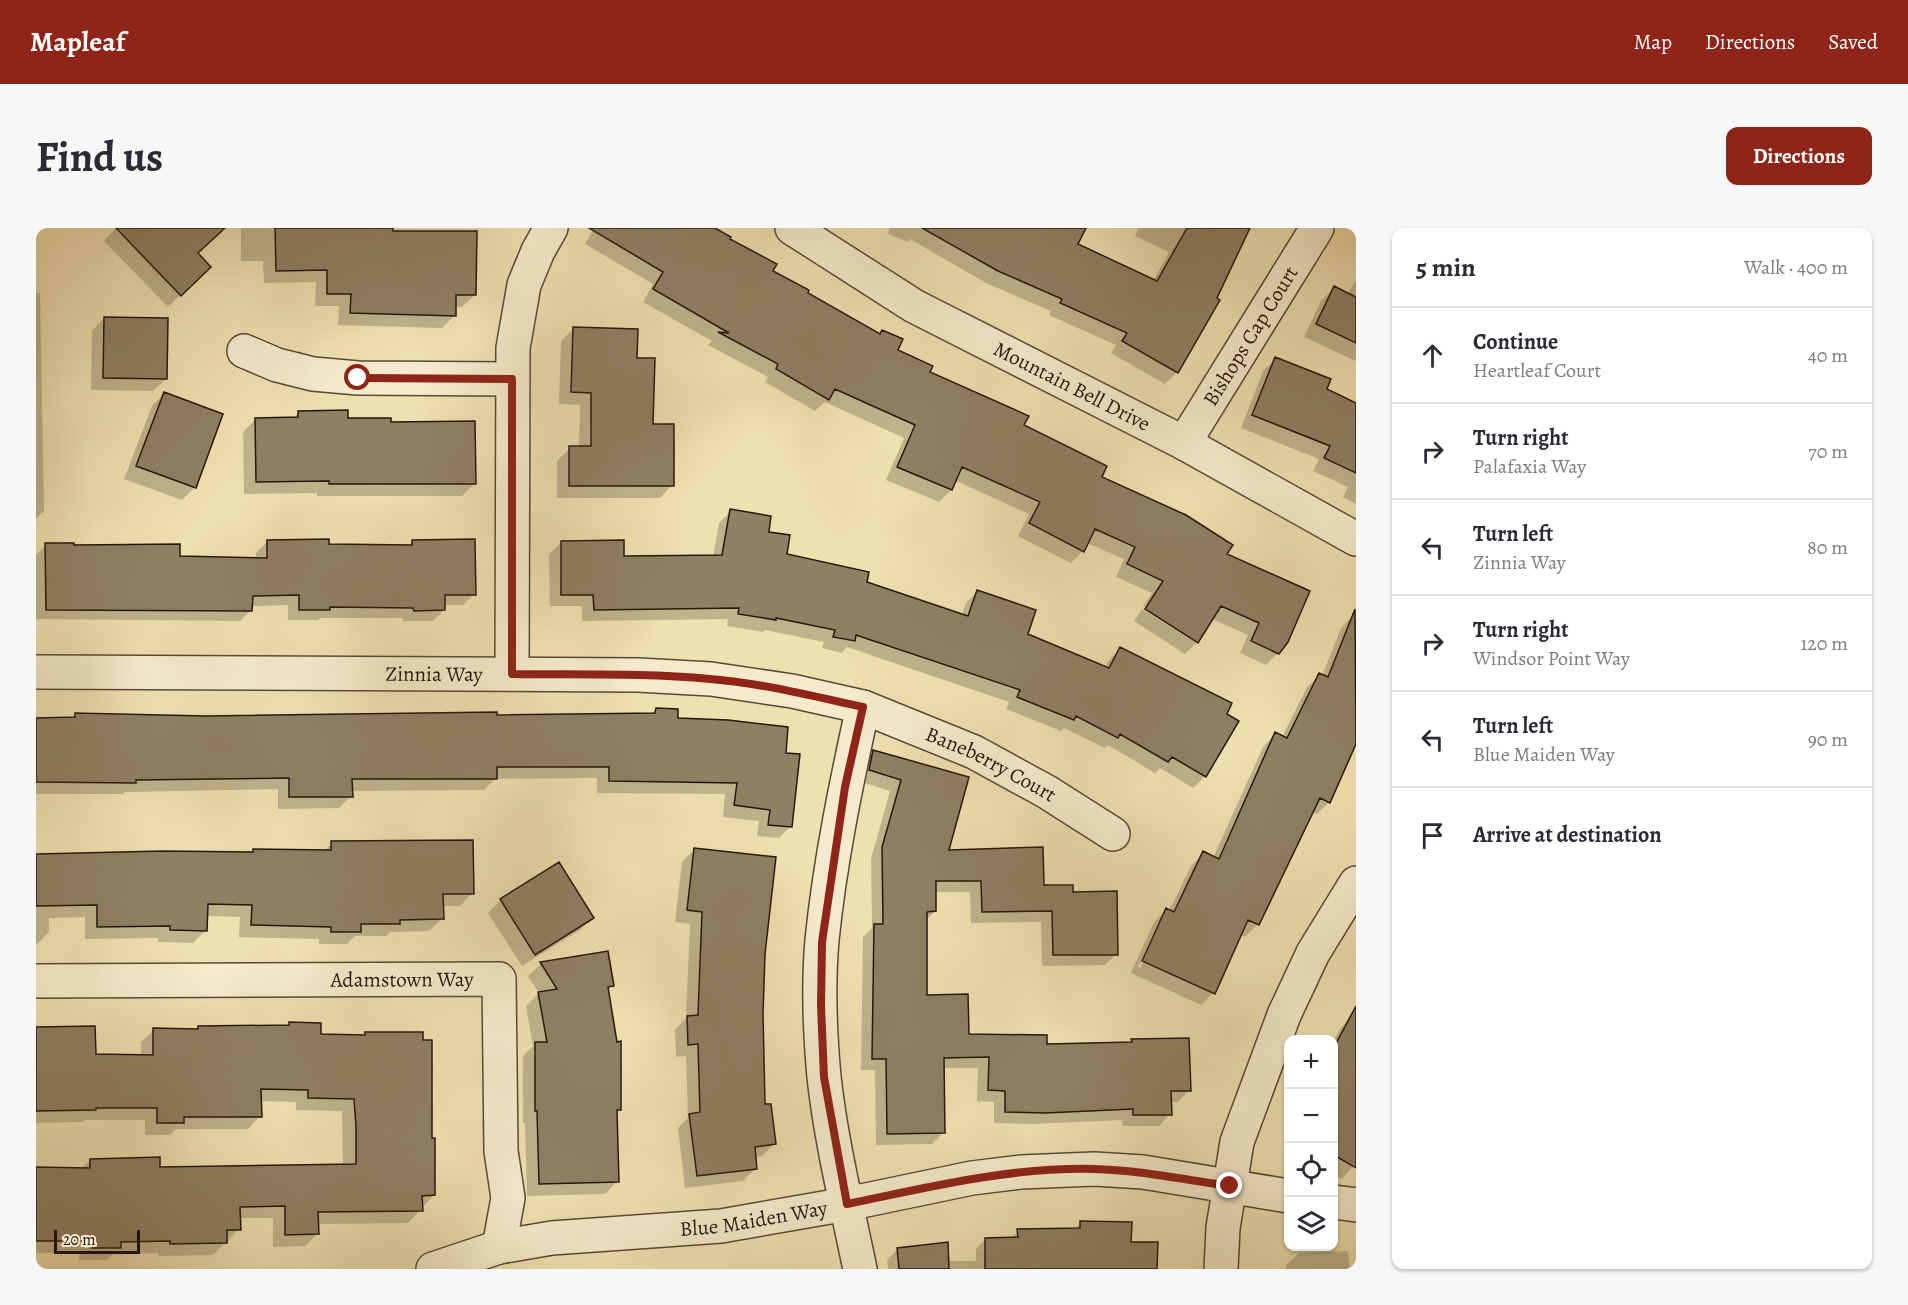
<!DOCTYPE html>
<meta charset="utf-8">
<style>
:root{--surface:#fff;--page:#f7f7f7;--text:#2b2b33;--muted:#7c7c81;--line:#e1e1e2;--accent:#8f2418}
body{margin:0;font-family:Alegreya,serif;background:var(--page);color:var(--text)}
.controls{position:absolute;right:18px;bottom:18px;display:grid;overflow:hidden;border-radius:12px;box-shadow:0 2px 4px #0004}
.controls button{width:54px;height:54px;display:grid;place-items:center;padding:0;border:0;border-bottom:2px solid var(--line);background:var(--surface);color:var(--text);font:30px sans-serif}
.scale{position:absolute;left:18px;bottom:15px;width:86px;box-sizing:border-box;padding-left:6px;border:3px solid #26160f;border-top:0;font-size:16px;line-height:21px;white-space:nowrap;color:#26160f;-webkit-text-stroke:4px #f5ebcc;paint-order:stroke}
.stop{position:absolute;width:18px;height:18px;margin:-14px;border:4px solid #8f2418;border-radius:50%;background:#fff}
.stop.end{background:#8f2418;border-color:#fff;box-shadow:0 2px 6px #0008}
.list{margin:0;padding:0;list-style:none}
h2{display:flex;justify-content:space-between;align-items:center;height:78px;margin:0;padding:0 24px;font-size:26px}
h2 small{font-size:20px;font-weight:400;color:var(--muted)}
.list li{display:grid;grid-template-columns:39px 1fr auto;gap:18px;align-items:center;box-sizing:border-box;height:96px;padding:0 24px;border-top:2px solid var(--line)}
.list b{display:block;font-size:22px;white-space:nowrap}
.list p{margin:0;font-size:20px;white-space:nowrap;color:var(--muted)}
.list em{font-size:20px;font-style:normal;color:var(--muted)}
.icon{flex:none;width:33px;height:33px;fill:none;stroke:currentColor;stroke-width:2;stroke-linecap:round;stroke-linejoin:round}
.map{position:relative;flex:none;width:1320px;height:1041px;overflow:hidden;border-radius:12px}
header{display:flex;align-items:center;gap:36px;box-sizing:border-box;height:84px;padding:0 30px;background:var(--accent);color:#fff}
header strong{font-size:28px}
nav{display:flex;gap:33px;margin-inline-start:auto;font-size:21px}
.intro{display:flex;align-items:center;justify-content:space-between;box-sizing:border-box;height:144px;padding:0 36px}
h1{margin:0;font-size:42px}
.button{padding:15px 27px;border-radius:12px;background:var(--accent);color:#fff;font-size:21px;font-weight:700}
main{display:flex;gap:36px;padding:0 36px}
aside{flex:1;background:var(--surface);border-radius:12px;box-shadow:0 2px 4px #0004}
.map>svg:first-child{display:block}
</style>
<header>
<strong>Mapleaf</strong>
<nav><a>Map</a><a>Directions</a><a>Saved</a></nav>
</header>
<div class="intro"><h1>Find us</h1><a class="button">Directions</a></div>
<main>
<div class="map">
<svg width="1320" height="1041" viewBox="0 0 1320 1041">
<rect width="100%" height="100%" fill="#efe0b0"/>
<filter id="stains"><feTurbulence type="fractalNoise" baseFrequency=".00333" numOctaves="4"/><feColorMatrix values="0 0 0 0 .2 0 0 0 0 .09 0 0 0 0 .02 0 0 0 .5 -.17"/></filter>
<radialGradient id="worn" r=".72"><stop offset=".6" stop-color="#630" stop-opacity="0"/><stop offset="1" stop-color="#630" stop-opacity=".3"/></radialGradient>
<path fill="#0003" fill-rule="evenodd" d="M 80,0 L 165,0 L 160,26 L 173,39 L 132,79 L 68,13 Z
M 205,0 L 323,0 L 355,4 L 439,67 L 426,79 L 419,79 L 419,87 L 406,100 L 302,97 L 303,78 L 279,78 L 280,54 L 228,55 L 227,33 L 205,33 Z
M 558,0 L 676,0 L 735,44 L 770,66 L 843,107 L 846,104 L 860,123 L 892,145 L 986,198 L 1064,250 L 1189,327 L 1242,425 L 1230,437 L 1204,425 L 1212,407 L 1176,391 L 1160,415 L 1160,412 L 1107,378 L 1116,365 L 1080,349 L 1088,331 L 1051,315 L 1047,323 L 1035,335 L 982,308 L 993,286 L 918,252 L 915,262 L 903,274 L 850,252 L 868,210 L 789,174 L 779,183 L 729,154 L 732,149 L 672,117 L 676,113 L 607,74 L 617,56 L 549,16 Z
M 854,0 L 1036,0 L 1040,17 L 1117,53 L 1133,24 L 1099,8 L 1103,0 L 1198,0 L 1141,144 L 1129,156 L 1075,125 L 1080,117 L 1013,87 L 1015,83 L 950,55 L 874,11 L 872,14 L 852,6 Z
M 1320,52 L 1320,133 L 1268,109 L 1285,73 L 1298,60 L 1312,66 Z
M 0,65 L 4,65 L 8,283 L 0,291 Z
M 68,90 L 130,151 L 117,163 L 55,162 L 56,103 Z
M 538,100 L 600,131 L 615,197 L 636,257 L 624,270 L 521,270 L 521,233 L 534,220 L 543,220 L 544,177 L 523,176 L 525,113 Z
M 1240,131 L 1289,162 L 1320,177 L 1320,276 L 1307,269 L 1312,259 L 1277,243 L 1283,231 L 1205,200 L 1227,143 Z
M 128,165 L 185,187 L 158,260 L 146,272 L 88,251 L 116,178 Z
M 262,185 L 353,195 L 439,255 L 426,268 L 281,268 L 281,265 L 208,266 L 207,204 L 220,191 L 257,190 Z
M 695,283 L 731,305 L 749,328 L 926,387 L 930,375 L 941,364 L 990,407 L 1069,440 L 1072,433 L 1084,421 L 1169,548 L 1157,560 L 1124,540 L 1119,545 L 1072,517 L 1069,520 L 1028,500 L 1025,503 L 970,481 L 973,474 L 811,419 L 806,425 L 786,420 L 788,414 L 729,402 L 727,404 L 691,398 L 692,391 L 546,393 L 546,378 L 514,378 L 513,326 L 525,315 L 587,330 L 677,329 L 683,295 Z
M 231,314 L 292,318 L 372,318 L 377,314 L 438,366 L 427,377 L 408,377 L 408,382 L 397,393 L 367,393 L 367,390 L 284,390 L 282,392 L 252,392 L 252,377 L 215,378 L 215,382 L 204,393 L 0,391 L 0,327 L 10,317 L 142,330 L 220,331 L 220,325 Z
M 1106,381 L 1160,415 L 1149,426 L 1098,393 Z
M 1317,387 L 1320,389 L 1320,513 L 1307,538 L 1293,574 L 1281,586 L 1258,576 L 1267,602 L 1222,696 L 1209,709 L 1200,704 L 1177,765 L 1165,777 L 1095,745 L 1118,694 L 1130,682 L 1133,683 L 1155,638 L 1168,625 L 1177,630 L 1227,519 L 1239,506 L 1246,509 L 1271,459 L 1284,447 L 1286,448 L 1305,400 ZM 1259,560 L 1290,571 L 1290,574 ZM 1122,695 L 1125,695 L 1104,740 L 1102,739 Z
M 620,481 L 641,492 L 748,526 L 755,598 L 743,610 L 721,608 L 723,593 L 687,589 L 689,566 L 561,565 L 561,550 L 459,551 L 448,562 L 315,563 L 315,568 L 303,580 L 242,581 L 242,561 L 89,564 L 87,566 L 0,566 L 0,491 L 36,490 L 40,487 L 170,489 L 615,487 Z
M 837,524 L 932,550 L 911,623 L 1006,659 L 1035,665 L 1080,726 L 1069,737 L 1006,738 L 1005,694 L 935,695 L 934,664 L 898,664 L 899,683 L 890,692 L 890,768 L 931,807 L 1009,817 L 1094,815 L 1096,813 L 1153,862 L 1142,874 L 1134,874 L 1134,886 L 1123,898 L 1086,898 L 1086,892 L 997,896 L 958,895 L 958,874 L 941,873 L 942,840 L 906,840 L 908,904 L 896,916 L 840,917 L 839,842 L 825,842 L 827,709 L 836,700 L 835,631 L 854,563 L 822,553 L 826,535 Z
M 296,615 L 436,665 L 424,678 L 406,678 L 406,691 L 393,703 L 354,704 L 350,708 L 319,708 L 311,716 L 283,716 L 283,711 L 203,709 L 204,689 L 170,688 L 170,702 L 157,715 L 122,714 L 122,710 L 49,711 L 49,689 L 13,690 L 13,704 L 0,717 L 0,627 L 214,626 L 217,623 L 287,624 Z
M 659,621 L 727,726 L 726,786 L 727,878 L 738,916 L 726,928 L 719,929 L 720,940 L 707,953 L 649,960 L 642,900 L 652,890 L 650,828 L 640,829 L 639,802 L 650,790 L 654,696 L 639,694 L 646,634 Z
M 522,636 L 556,690 L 544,702 L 486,738 L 452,685 L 465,672 Z
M 570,724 L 576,757 L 571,762 L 584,881 L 580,885 L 581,953 L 569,966 L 491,968 L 489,895 L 487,895 L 487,828 L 497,818 L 490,778 L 503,765 L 492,748 L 505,736 Z
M 1315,789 L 1320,792 L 1320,935 L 1306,951 L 1298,946 L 1298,850 L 1301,844 L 1298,842 L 1298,812 L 1304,801 Z
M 254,795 L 284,807 L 327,809 L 330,806 L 394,912 L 398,967 L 372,995 L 281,996 L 281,1006 L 269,1018 L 237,1019 L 237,990 L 203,990 L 203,1001 L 177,1027 L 122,1028 L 122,1025 L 77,1026 L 71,1032 L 43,1032 L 43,1025 L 0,1025 L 0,941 L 45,941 L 54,932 L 123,941 L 307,938 L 306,883 L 260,882 L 260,874 L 224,873 L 224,888 L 212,901 L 140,901 L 134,907 L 109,907 L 109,892 L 49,892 L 46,894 L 0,895 L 0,800 L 58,827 L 105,828 L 105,814 L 118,802 L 160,802 L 163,799 L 251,799 Z
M 1045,995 L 1094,1015 L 1120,1041 L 852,1041 L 851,1032 L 861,1022 L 911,1033 L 940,1033 L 940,1021 L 950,1011 L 974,1011 L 982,1003 L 1038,1002 Z
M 1312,1023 L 1313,1039 L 1320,1039 L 1320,1041 L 1250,1041 L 1250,1037 L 1263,1025 Z"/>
<path fill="#8f7f63" stroke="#26160f" stroke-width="1.5" d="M 80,0 L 189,0 L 162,25 L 175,39 L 145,68 Z
M 239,0 L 357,0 L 357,3 L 441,3 L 440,67 L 420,67 L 420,88 L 314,85 L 315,66 L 291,66 L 291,42 L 240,43 Z
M 553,0 L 679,0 L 695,9 L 694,11 L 741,36 L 737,43 L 773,62 L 772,65 L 844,106 L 846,102 L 867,111 L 862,122 L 897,138 L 894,144 L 993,188 L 988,197 L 1071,238 L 1066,249 L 1150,287 L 1197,317 L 1191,326 L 1274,363 L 1252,414 L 1243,426 L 1215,413 L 1223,395 L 1185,378 L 1162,415 L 1109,381 L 1127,353 L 1091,336 L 1099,319 L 1059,301 L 1048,324 L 993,295 L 1004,274 L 926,239 L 916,262 L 861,239 L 879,197 L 799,161 L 793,172 L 740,141 L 742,136 L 682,104 L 693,105 L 617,61 L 627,44 Z
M 886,0 L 1050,0 L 1042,16 L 1121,53 L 1151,0 L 1214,0 L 1181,70 L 1184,72 L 1142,145 L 1086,113 L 1091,105 L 1024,75 L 1026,71 L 962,43 Z
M 1298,58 L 1320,69 L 1320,115 L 1280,96 Z
M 68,89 L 132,90 L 131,151 L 67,150 Z
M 537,99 L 602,101 L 601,130 L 619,130 L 617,196 L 638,196 L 638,258 L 533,258 L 533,218 L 555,218 L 555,165 L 535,164 Z
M 1239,129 L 1295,151 L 1291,161 L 1320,175 L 1320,245 L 1288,230 L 1294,218 L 1216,187 Z
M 128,164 L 187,186 L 160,260 L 100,238 Z
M 312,182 L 312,190 L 355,190 L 355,194 L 439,193 L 440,256 L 293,256 L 293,253 L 220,254 L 219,190 L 262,189 L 262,183 Z
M 694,281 L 735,288 L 733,304 L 754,307 L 751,326 L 833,344 L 831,354 L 932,388 L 941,362 L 1000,382 L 992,406 L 1073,440 L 1084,419 L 1196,475 L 1191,486 L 1203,493 L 1170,549 L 1136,529 L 1132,534 L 1084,506 L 1082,510 L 1040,488 L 1038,492 L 981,469 L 984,462 L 820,407 L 819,413 L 797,409 L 799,402 L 740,390 L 740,392 L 702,386 L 703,380 L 558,382 L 557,367 L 525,367 L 525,313 L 588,312 L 588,328 L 686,327 Z
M 293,311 L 293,316 L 376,317 L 376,312 L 439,311 L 440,367 L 409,367 L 409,382 L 378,383 L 377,380 L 294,379 L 294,382 L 263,382 L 263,367 L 217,368 L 216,383 L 10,382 L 9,315 L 38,315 L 38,317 L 144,316 L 144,328 L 231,330 L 231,312 Z
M 1319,381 L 1320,516 L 1294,575 L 1284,570 L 1223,697 L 1212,692 L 1179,766 L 1106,733 L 1130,680 L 1138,684 L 1167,623 L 1183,631 L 1239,504 L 1251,510 L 1283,445 L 1292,449 Z
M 620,480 L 642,481 L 642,490 L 692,492 L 752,499 L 750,525 L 764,526 L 756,599 L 732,597 L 734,582 L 698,577 L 701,555 L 573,553 L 573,539 L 461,539 L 461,551 L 316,551 L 317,569 L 253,569 L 253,550 L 100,552 L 100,555 L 0,554 L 0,490 L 39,489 L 39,485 L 170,488 L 461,484 L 461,487 L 619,485 Z
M 837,522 L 933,549 L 913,622 L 1007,619 L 1008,657 L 1037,657 L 1037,664 L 1081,663 L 1082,727 L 1017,727 L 1016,683 L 946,684 L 945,653 L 900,653 L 900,683 L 891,684 L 891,767 L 932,766 L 933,806 L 1011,807 L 1011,816 L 1096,814 L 1095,811 L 1153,810 L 1155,863 L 1135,863 L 1136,887 L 1097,887 L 1097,881 L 1009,885 L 969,884 L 969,863 L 952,862 L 953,829 L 908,830 L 909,905 L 851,906 L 850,831 L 836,831 L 838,696 L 847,696 L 846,619 L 865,552 L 833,542 Z
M 437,612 L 438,666 L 407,666 L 408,691 L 364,692 L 364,696 L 325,696 L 325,704 L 295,704 L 295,699 L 215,697 L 216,677 L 172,676 L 171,703 L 134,702 L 134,698 L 61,699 L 61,677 L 0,678 L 0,626 L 127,623 L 217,624 L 217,621 L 295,622 L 295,613 Z
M 658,620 L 740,629 L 729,726 L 727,786 L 729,876 L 735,876 L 740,916 L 719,919 L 721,941 L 661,948 L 653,886 L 664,884 L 662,816 L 652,817 L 651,788 L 662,787 L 666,684 L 651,682 Z
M 523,634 L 558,690 L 499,727 L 464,671 Z
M 572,723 L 578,758 L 572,759 L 581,814 L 585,813 L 585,882 L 581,882 L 583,954 L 503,956 L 501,883 L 499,883 L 499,814 L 511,814 L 502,764 L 521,761 L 504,734 Z
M 1320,778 L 1320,940 L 1298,927 L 1298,819 Z
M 253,794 L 285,795 L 285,806 L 329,807 L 329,804 L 387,804 L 387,812 L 396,812 L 396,910 L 399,910 L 399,967 L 386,968 L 387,983 L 282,984 L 283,1006 L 249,1007 L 249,978 L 204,979 L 205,1002 L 191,1002 L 191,1015 L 134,1016 L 134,1013 L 85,1014 L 85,1020 L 55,1020 L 55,1013 L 0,1013 L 0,939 L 54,940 L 54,931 L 124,929 L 124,939 L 320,936 L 320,898 L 318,871 L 272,870 L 272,862 L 225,861 L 226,889 L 148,889 L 148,895 L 121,895 L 121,880 L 60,880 L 60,882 L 0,883 L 0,799 L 59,798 L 60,826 L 117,827 L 117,800 L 162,801 L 162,798 L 253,797 Z
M 1044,993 L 1096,994 L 1095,1014 L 1122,1014 L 1121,1041 L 949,1041 L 949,1010 L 982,1009 L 981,1001 L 1044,1000 Z
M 912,1014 L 913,1041 L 863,1041 L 861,1020 Z"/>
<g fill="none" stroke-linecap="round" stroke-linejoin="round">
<defs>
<g id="minor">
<path id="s1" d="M 756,0 L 878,78 L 1148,215 L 1320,311"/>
<path d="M 208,123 L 241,137 L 277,146 L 322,150 L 476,151"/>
<path id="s2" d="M 1148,215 L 1281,0"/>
<path id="s3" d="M 0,444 L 602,447 L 675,451 L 756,463 L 827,479 L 938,524 L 1011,564 L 1077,606"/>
<path d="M 476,446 L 477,120 L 488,57 L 502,23 L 515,0"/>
<path id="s4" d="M 0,753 L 463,751 L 465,923 L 472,970 L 463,1019"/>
<path d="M 1298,974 L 1320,977"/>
<path id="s5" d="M 397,1041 L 463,1019 L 516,1010 L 685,998 L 811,976 L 936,950 L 985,944 L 1058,941 L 1107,944 L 1252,968"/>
<path d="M 824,1041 C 811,978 795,913 788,849 C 784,805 782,757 786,712 C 794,634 810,556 827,479"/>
<path d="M 1185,1041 L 1187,1000 L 1201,914 L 1248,787 L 1277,725 L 1320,655"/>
</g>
</defs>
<use href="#minor" stroke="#584837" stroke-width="36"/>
<use href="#minor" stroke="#f5ebcc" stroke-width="33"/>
</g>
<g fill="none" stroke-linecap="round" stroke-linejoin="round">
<path stroke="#8f2418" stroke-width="8" d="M 322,150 L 476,151 L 476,446 C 542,447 608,445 674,451 C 725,455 776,468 827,479 L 809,559 L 786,714 L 785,778 L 788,849 L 811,976 C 893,959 974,939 1058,941 C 1104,942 1149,952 1194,958"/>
</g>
<g text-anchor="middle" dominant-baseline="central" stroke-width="4.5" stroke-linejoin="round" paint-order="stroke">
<g font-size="21" fill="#26160f" stroke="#f5ebcc">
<text stroke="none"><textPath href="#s2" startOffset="126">Bishops Cap Court</textPath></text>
<text stroke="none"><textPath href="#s1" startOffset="322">Mountain Bell Drive</textPath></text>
<text stroke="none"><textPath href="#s3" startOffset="398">Zinnia Way</textPath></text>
<text stroke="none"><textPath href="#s3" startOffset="970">Baneberry Court</textPath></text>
<text stroke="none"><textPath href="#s4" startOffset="366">Adamstown Way</textPath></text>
<text stroke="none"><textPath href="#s5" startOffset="326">Blue Maiden Way</textPath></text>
</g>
</g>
<rect width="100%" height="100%" filter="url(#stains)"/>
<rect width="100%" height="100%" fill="url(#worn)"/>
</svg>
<div class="controls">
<button>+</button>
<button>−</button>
<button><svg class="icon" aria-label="locate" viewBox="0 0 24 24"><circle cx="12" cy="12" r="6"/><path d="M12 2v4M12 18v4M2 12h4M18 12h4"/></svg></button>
<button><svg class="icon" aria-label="layers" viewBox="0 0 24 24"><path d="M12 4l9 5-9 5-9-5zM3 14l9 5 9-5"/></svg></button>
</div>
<div class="scale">20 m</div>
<div class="stop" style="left:322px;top:150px"></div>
<div class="stop end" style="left:1194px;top:958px"></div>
</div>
<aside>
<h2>5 min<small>Walk · 400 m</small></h2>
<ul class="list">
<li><svg class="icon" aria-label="ahead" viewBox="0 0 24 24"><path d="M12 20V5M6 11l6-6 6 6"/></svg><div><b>Continue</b><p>Heartleaf Court</p></div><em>40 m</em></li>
<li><svg class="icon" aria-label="right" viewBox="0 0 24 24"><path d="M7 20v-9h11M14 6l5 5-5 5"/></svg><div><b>Turn right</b><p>Palafaxia Way</p></div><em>70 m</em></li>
<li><svg class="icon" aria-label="left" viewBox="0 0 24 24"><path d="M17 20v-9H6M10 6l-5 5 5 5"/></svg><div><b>Turn left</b><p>Zinnia Way</p></div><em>80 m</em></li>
<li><svg class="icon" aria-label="right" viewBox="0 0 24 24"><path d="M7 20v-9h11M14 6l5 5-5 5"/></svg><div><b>Turn right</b><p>Windsor Point Way</p></div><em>120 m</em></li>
<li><svg class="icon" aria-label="left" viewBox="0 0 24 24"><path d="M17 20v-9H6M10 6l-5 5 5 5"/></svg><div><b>Turn left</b><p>Blue Maiden Way</p></div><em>90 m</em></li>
<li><svg class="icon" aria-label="arrive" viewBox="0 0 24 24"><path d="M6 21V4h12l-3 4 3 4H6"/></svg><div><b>Arrive at destination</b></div></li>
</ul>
</aside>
</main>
